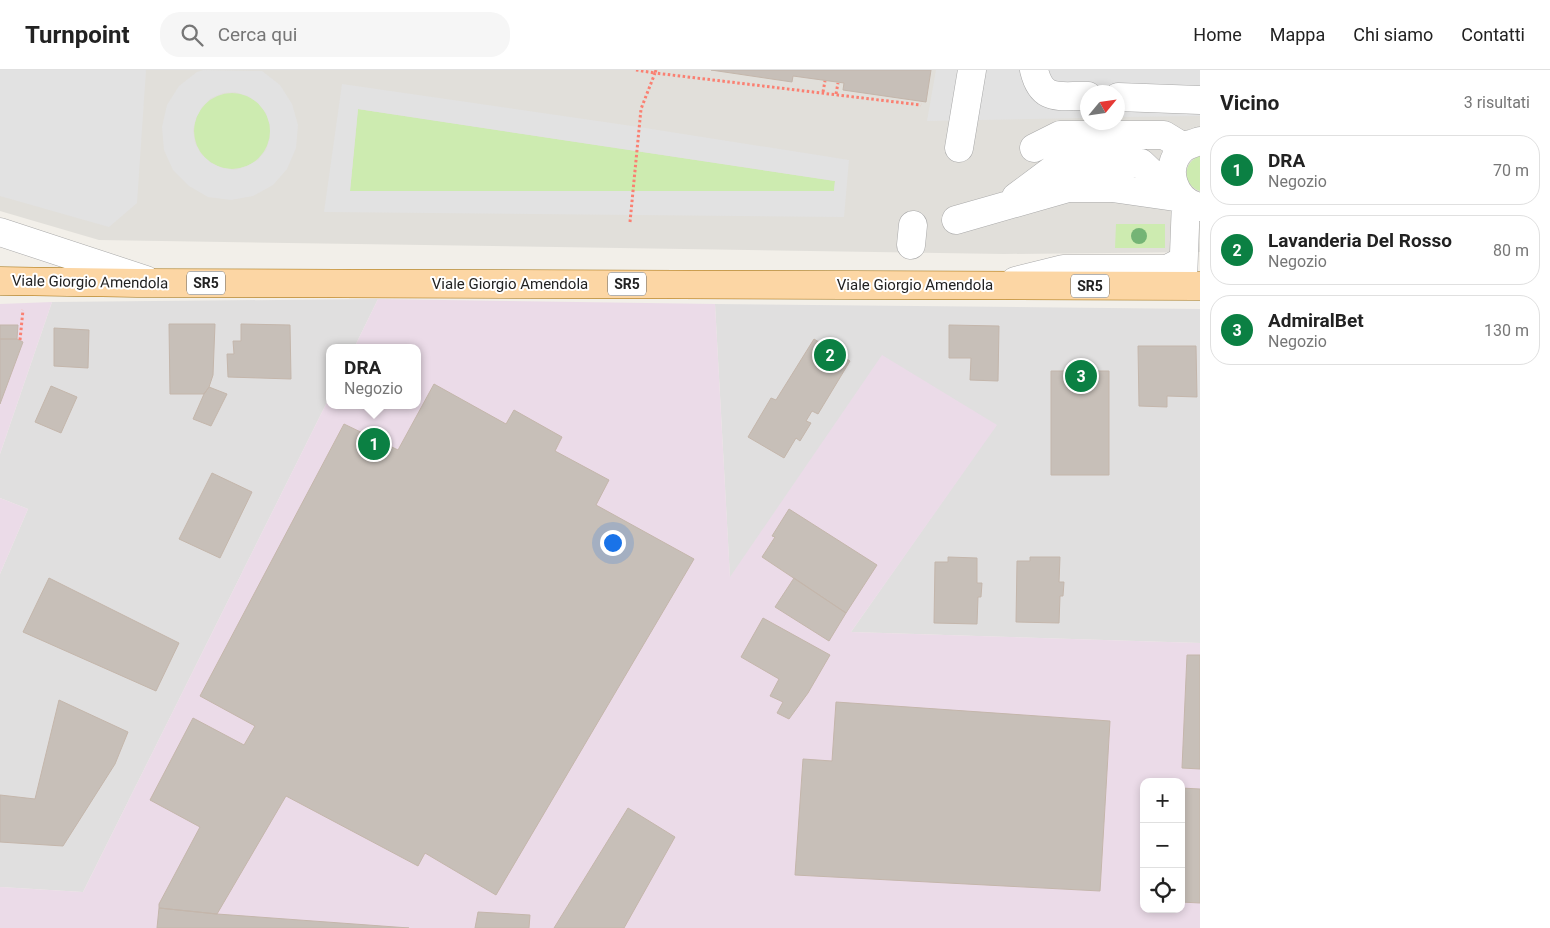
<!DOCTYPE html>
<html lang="it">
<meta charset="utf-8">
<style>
:root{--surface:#fff;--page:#f6f6f6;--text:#222;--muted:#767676;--line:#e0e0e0;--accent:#0b8043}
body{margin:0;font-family:Roboto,sans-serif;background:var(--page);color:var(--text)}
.controls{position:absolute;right:15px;bottom:15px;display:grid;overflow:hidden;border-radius:10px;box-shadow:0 2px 8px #0003}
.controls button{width:45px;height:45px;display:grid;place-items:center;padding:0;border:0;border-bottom:1px solid var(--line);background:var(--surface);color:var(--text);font:25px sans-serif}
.compass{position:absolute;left:1080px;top:15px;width:45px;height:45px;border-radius:50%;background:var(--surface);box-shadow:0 2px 8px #0003;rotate:61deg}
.you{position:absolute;left:612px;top:472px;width:18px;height:18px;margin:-12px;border:4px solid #fff;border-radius:50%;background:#1a73e8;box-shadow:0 0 0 8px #1a73e833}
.badge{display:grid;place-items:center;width:32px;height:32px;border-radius:50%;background:var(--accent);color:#fff;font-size:16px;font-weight:700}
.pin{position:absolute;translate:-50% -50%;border:2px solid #fff;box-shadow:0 1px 5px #0006}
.popup{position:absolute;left:326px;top:274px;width:95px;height:65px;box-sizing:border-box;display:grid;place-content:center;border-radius:10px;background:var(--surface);filter:drop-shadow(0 1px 4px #0005);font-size:16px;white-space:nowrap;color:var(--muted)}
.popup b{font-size:19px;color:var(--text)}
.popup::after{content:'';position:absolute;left:50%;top:100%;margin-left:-10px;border:10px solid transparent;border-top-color:var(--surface)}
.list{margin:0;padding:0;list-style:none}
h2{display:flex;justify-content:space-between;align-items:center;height:65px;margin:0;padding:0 20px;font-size:21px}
h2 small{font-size:16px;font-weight:400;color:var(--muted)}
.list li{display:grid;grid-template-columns:32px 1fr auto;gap:15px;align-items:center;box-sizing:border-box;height:70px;margin:0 10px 10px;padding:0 10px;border:1px solid var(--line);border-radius:20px}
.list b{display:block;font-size:19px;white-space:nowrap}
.list p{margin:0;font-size:16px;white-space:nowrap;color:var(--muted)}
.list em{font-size:16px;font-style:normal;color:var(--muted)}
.icon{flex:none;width:28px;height:28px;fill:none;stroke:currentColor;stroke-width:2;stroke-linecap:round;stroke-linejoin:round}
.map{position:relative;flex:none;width:1200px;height:858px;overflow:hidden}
header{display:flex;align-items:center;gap:30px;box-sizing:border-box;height:70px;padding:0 25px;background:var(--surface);border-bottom:1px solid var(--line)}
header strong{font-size:24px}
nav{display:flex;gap:28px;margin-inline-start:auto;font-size:18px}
.search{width:350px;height:45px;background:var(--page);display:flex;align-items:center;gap:12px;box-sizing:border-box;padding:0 18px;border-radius:20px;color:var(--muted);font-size:19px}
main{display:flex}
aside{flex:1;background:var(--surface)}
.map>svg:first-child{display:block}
</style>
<header>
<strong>Turnpoint</strong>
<div class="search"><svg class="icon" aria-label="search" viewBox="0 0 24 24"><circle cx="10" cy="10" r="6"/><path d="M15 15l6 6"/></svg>Cerca qui</div>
<nav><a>Home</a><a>Mappa</a><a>Chi siamo</a><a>Contatti</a></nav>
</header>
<main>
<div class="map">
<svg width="1200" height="858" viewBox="0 0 1200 858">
<rect width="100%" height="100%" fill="#f2efe9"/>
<path fill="#e0dfdf" d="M 378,229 L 354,278 L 330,278 L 330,326 L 83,822 L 0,817 L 0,504 L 28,439 L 0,428 L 0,384 L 52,232 Z
M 715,234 L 1200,239 L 1200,573 L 851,562 L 996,355 L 730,508 Z"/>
<path fill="#ebdbe8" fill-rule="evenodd" d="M 378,229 L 715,234 L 730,507 L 882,285 L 997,355 L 851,562 L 1200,573 L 1200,858 L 0,858 L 0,817 L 83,822 L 330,326 L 330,335 L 418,335 L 418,278 L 354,278 ZM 1144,712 L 1181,712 L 1181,839 L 1144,839 Z
M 52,232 L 0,384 L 0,234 Z
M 0,428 L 28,439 L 0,504 Z"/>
<path fill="#e1dfda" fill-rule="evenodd" d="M 0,0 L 1200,0 L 1200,182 L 1004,184 L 99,170 L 0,141 ZM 1088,22 L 1118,22 L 1118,52 L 1088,52 Z"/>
<path fill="#cdebb0" d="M194 61a38 38 0 1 1 76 0a38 38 0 1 1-76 0Z
M 358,39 L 835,111 L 834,121 L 350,121 Z
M 1200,86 L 1200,121 C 1182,115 1182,92 1200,86 Z
M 1116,154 L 1165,154 L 1165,178 L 1115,178 Z"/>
<path fill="#e2e2e2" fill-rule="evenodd" d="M 0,0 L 146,0 L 137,133 L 109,157 L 0,126 Z
M 203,0 L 262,1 L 280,15 L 292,34 L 298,55 L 296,78 L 287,99 L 273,115 L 253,126 L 231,130 L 208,127 L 189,116 L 173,100 L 164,80 L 162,57 L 167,35 L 179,16 L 197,2 ZM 235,22 L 248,26 L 258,33 L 266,43 L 270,55 L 270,68 L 266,80 L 258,90 L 247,96 L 235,100 L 222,98 L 211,93 L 201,84 L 195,73 L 193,60 L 196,48 L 202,37 L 211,28 L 223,23 Z
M 936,0 L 1200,0 L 1200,46 L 1118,47 L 1118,22 L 1088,22 L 1087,48 L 927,51 Z
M 342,14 L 639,57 L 849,90 L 844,147 L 324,142 ZM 358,39 L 835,111 L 834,121 L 350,121 Z"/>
<path fill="#c7bfb8" stroke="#c4b6ab" d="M 711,0 L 931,0 L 926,32 L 843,20 L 844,13 L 793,6 L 792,12 Z
M 169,254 L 215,254 L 213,305 L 209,317 L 204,324 L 170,324 Z
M 241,254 L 290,255 L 291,309 L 228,307 L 227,284 L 234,284 L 233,271 L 241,271 Z
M 0,255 L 18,255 L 17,269 L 0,269 Z
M 949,255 L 999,256 L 998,311 L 970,310 L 971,288 L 949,288 Z
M 54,258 L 89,260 L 88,298 L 54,296 Z
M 0,269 L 17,269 L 23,272 L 0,334 Z
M 814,269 L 850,291 L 818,344 L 812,341 L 806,351 L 811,353 L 800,371 L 796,368 L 784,388 L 748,367 L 771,328 L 776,330 Z
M 1138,276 L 1196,276 L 1197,327 L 1167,326 L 1167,337 L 1139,336 Z
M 1051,301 L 1109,301 L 1109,405 L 1051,405 Z
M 434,314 L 506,354 L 514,340 L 562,367 L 555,381 L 609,410 L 596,435 L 694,489 L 496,825 L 425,783 L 418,796 L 286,726 L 217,844 L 159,838 L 159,834 L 200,757 L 150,730 L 193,648 L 244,675 L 255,656 L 200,626 L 344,354 L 398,380 Z
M 51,316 L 77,327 L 61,363 L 35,352 Z
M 209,317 L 227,324 L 211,356 L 193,349 L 204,324 Z
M 212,403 L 252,422 L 220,488 L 179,469 Z
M 789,439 L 877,495 L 846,543 L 762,487 L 775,467 L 772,466 Z
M 948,487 L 977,488 L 977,513 L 982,513 L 981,527 L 978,527 L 977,554 L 934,553 L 935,492 L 948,492 Z
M 1030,487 L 1060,487 L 1059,512 L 1064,512 L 1063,526 L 1060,526 L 1059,553 L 1016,552 L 1017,491 L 1030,491 Z
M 49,508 L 179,573 L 156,621 L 23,562 Z
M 794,508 L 846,543 L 829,571 L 775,537 Z
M 763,548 L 830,585 L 808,623 L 789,649 L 777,643 L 783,632 L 770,626 L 779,609 L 741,587 Z
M 1187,585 L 1200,585 L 1200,699 L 1182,698 Z
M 59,630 L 128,662 L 115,694 L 63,776 L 0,772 L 0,725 L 35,729 Z
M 836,632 L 1110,651 L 1100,821 L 795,805 L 803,689 L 832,691 Z
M 1181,718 L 1200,719 L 1200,833 L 1181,832 Z
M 628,738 L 675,767 L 624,858 L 554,858 Z
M 159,838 L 217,844 L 409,858 L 157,858 Z
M 478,842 L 530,845 L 529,858 L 475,858 Z"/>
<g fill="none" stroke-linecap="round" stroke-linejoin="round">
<defs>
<path id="minor" d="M 1034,0 C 1042,33 1059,25 1088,26
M 1118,27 L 1200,30
M 1200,71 C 1194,73 1187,75 1182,79 C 1162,98 1174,132 1200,137
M 959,78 L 972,0
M 1034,78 L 1060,65 L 1164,65 L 1182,76 L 1191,74
M 1016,127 L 1063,92 L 1141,93 L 1161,112
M 956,150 L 1068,118 L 1112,118 L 1182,128
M 0,162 L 146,210
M 911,175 L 913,155
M 1183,210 L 1186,131
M 1015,211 L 1063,199 L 1167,199 L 1183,191"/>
<path id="major" d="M 0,211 L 137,213 L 1200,216"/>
</defs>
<use href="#minor" stroke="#a9a9a9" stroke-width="29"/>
<use href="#major" stroke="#a06b00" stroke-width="29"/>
<path stroke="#fa8072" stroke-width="3" stroke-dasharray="2.5 2.5" stroke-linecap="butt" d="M 636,0 L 655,3 L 656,0
M 823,22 L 825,11
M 836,24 L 838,13
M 630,152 L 641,39 L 655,3 L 921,35
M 20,270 L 23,240"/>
<use href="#minor" stroke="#fff" stroke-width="28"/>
<use href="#major" stroke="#fcd6a4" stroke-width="28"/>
</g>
<circle fill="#74b475" cx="1139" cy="166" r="8"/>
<g text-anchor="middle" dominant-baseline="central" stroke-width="4" stroke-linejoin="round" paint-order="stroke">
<g fill="#fff" stroke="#646464" stroke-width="1">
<rect x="187" y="201.5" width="38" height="23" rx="4"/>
<rect x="608" y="202.5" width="38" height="23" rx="4"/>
<rect x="1071" y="204.5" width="38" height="23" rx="4"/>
</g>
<g font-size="14" font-weight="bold" fill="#222">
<text x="206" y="213">SR5</text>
<text x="627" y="214">SR5</text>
<text x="1090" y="216">SR5</text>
</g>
<g font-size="15" fill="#222" stroke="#fff">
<text transform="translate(90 212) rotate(1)">Viale Giorgio Amendola</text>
<text x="510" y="214">Viale Giorgio Amendola</text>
<text x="915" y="215">Viale Giorgio Amendola</text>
</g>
</g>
</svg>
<div class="controls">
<button>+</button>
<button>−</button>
<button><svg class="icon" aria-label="locate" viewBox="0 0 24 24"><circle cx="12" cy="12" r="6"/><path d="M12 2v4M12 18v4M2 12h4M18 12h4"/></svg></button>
</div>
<svg class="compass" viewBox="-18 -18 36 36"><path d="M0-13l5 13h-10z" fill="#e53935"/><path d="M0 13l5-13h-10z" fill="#767676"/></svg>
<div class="you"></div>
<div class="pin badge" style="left:374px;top:374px">1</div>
<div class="popup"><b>DRA</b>Negozio</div>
<div class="pin badge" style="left:830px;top:285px">2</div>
<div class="pin badge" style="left:1081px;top:306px">3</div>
</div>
<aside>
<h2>Vicino<small>3 risultati</small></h2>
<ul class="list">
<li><span class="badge">1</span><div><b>DRA</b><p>Negozio</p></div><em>70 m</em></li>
<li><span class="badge">2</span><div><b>Lavanderia Del Rosso</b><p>Negozio</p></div><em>80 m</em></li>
<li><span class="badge">3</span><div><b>AdmiralBet</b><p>Negozio</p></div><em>130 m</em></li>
</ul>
</aside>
</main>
